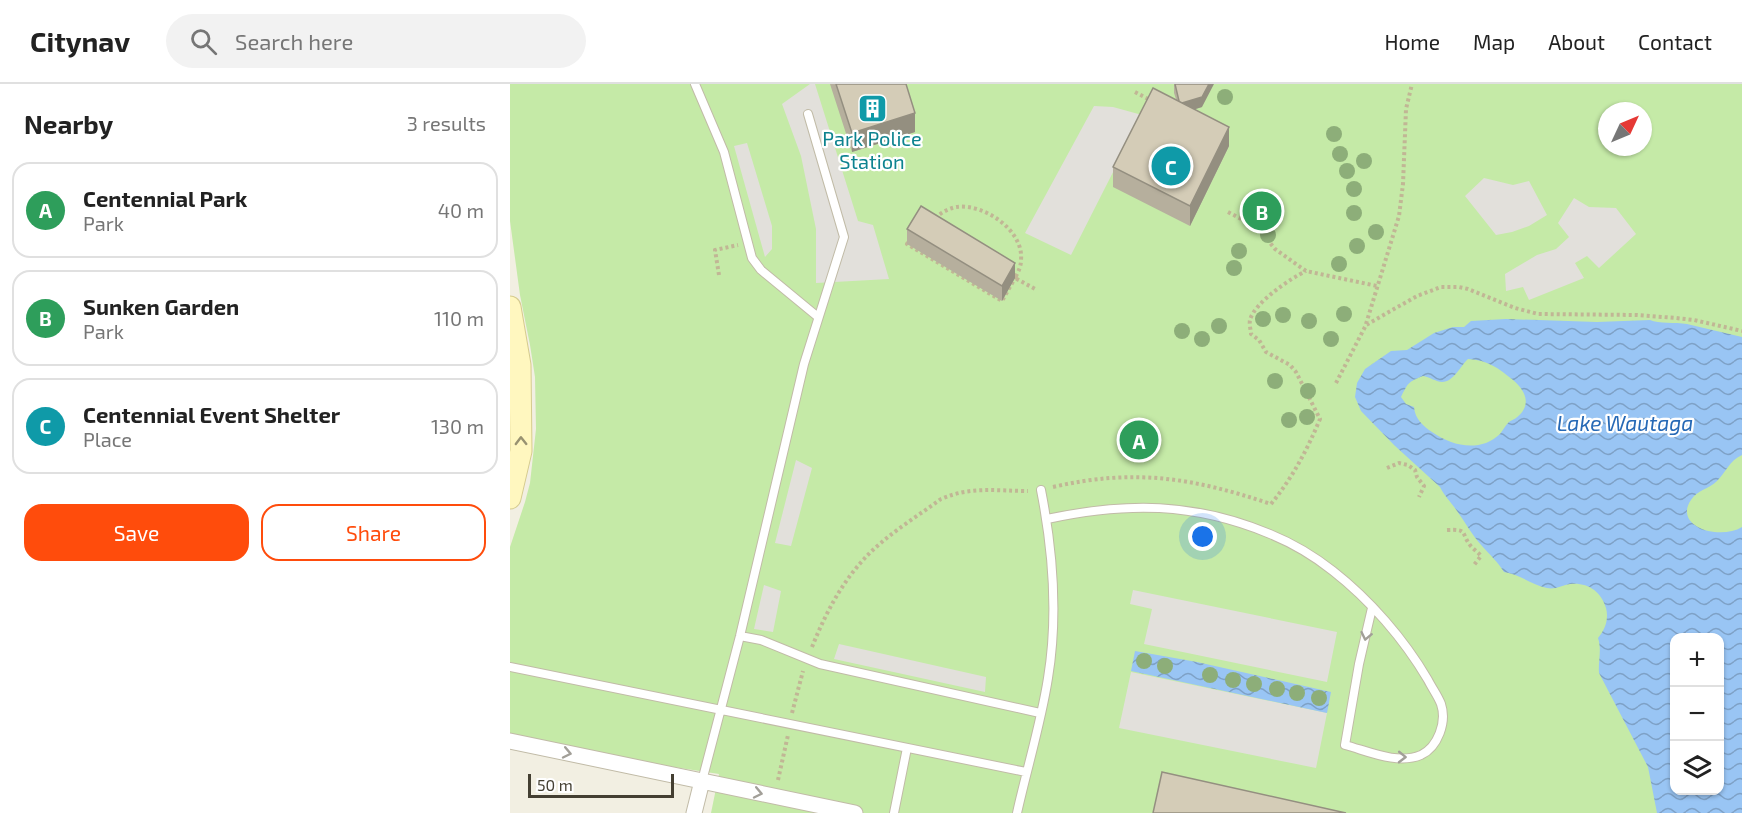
<!DOCTYPE html>
<meta charset="utf-8">
<style>
:root{--surface:#fff;--page:#f2f2f2;--text:#222;--muted:#767676;--line:#e0e0e0;--accent:#ff4c0c}
body{margin:0;font-family:"Exo 2",sans-serif;background:var(--page);color:var(--text)}
.controls{position:absolute;right:18px;bottom:18px;display:grid;overflow:hidden;border-radius:12px;box-shadow:0 2px 4px #0004}
.controls button{width:54px;height:54px;display:grid;place-items:center;padding:0;border:0;border-bottom:2px solid var(--line);background:var(--surface);color:var(--text);font:30px sans-serif}
.compass{position:absolute;left:1088px;top:18px;width:54px;height:54px;border-radius:50%;background:var(--surface);box-shadow:0 2px 4px #0004;rotate:46deg}
.scale{position:absolute;left:18px;bottom:15px;width:146px;box-sizing:border-box;padding-left:6px;border:3px solid #443f32;border-top:0;font-size:16px;line-height:21px;white-space:nowrap;color:#443f32;-webkit-text-stroke:4px #fff;paint-order:stroke}
.you{position:absolute;left:693px;top:453px;width:21px;height:21px;margin:-15px;border:4px solid #fff;border-radius:50%;background:#1a73e8;box-shadow:0 0 0 9px #1a73e833}
.badge{display:grid;place-items:center;width:39px;height:39px;border-radius:50%;background:var(--accent);color:#fff;font-size:20px;font-weight:700}
.pin{position:absolute;translate:-50% -50%;border:3px solid #fff;box-shadow:0 2px 6px #0006}
.list{margin:0;padding:0;list-style:none}
h2{display:flex;justify-content:space-between;align-items:center;height:78px;margin:0;padding:0 24px;font-size:26px}
h2 small{font-size:20px;font-weight:400;color:var(--muted)}
.list li{display:grid;grid-template-columns:39px 1fr auto;gap:18px;align-items:center;box-sizing:border-box;height:96px;margin:0 12px 12px;padding:0 12px;border:2px solid var(--line);border-radius:18px}
.list b{display:block;font-size:22px;white-space:nowrap}
.list p{margin:0;font-size:20px;white-space:nowrap;color:var(--muted)}
.list em{font-size:20px;font-style:normal;color:var(--muted)}
.actions{display:flex;gap:12px;padding:18px 24px}
.actions a{flex:1;padding:14px 0;border:2px solid var(--accent);border-radius:18px;text-align:center;font-size:21px;color:var(--accent)}
.actions .main{background:var(--accent);color:#fff}
.icon{flex:none;width:33px;height:33px;fill:none;stroke:currentColor;stroke-width:2;stroke-linecap:round;stroke-linejoin:round}
.map{position:relative;flex:none;width:1232px;height:729px;overflow:hidden}
header{display:flex;align-items:center;gap:36px;box-sizing:border-box;height:84px;padding:0 30px;background:var(--surface);border-bottom:2px solid var(--line)}
header strong{font-size:28px}
nav{display:flex;gap:33px;margin-inline-start:auto;font-size:21px}
.search{width:420px;height:54px;background:var(--page);display:flex;align-items:center;gap:15px;box-sizing:border-box;padding:0 21px;border-radius:33px;color:var(--muted);font-size:22px}
main{display:flex}
aside{flex:1;background:var(--surface)}
.map>svg:first-child{display:block}
</style>
<header>
<strong>Citynav</strong>
<div class="search"><svg class="icon" aria-label="search" viewBox="0 0 24 24"><circle cx="10" cy="10" r="6"/><path d="M15 15l6 6"/></svg>Search here</div>
<nav><a>Home</a><a>Map</a><a>About</a><a>Contact</a></nav>
</header>
<main>
<aside>
<h2>Nearby<small>3 results</small></h2>
<ul class="list">
<li><span class="badge" style="background:#2e9e5b">A</span><div><b>Centennial Park</b><p>Park</p></div><em>40 m</em></li>
<li><span class="badge" style="background:#2e9e5b">B</span><div><b>Sunken Garden</b><p>Park</p></div><em>110 m</em></li>
<li><span class="badge" style="background:#0f9aa8">C</span><div><b>Centennial Event Shelter</b><p>Place</p></div><em>130 m</em></li>
</ul>
<div class="actions"><a class="main">Save</a><a>Share</a></div>
</aside>
<div class="map">
<svg width="1232" height="729" viewBox="0 0 1232 729">
<defs>
<pattern id="water-waves" width="16" height="10" patternUnits="userSpaceOnUse" patternTransform="scale(1.5)"><rect width="16" height="10" fill="#99c5f4"/><path d="M0 5q4-4 8 0t8 0" fill="none" stroke="#7ea1c6"/></pattern>
</defs>
<rect width="100%" height="100%" fill="#f2efe2"/>
<path fill="#c5eaa7" fill-rule="evenodd" d="M 0,0 L 1232,0 L 1232,729 L 201,729 L 209,690 L 157,682 L 0,650 L 0,463 L 15,418 L 20,399 L 26,345 L 25,293 L 20,261 L 10,211 L 0,137 ZM 1097,27 L 1133,27 L 1133,63 L 1097,63 ZM 1164,554 L 1210,554 L 1210,706 L 1164,706 Z"/>
<path fill="#e2e0db" d="M 300,0 L 305,0 L 348,137 L 363,141 L 379,195 L 306,199 L 306,145 L 291,72 L 272,20 Z
M 584,22 L 603,23 L 632,31 L 561,171 L 515,149 Z
M 237,59 L 262,142 L 262,165 L 255,173 L 224,62 Z
M 974,94 L 1003,101 L 1019,97 L 1037,131 L 1019,142 L 1002,148 L 986,151 L 955,112 Z
M 1064,114 L 1079,123 L 1106,124 L 1126,150 L 1089,184 L 1077,172 L 1065,179 L 1074,194 L 1019,216 L 1013,203 L 996,207 L 995,190 L 1027,171 L 1046,165 L 1059,153 L 1048,139 Z
M 286,376 L 302,384 L 281,462 L 265,459 Z
M 254,501 L 271,507 L 263,548 L 244,545 Z
M 623,506 L 827,548 L 817,598 L 634,560 L 642,525 L 620,520 Z
M 329,560 L 476,593 L 475,608 L 324,575 Z
M 621,588 L 817,629 L 806,684 L 609,644 Z"/>
<path fill="url(#water-waves)" fill-rule="evenodd" d="M 996,235 L 1087,238 L 1140,236 C 1149,240 1165,238 1177,240 C 1195,244 1214,249 1232,253 L 1232,371 C 1219,377 1216,388 1207,397 C 1199,405 1187,406 1181,416 C 1163,442 1209,457 1232,443 L 1232,729 L 1147,729 L 1138,683 L 1089,589 C 1088,577 1092,566 1088,554 C 1095,546 1099,535 1096,524 C 1091,507 1077,498 1060,500 C 1053,501 1045,506 1037,504 C 1022,501 1009,490 994,488 C 988,478 980,471 972,462 C 962,451 955,438 947,427 C 941,418 935,413 930,403 L 884,361 L 851,327 L 845,313 L 847,299 L 855,285 L 881,267 L 897,266 L 924,249 L 943,243 L 954,243 L 961,237 ZM 958,275 C 978,276 988,284 1003,296 C 1015,306 1023,321 1006,334 C 1003,336 1001,336 998,339 C 995,342 993,346 990,350 C 970,369 942,362 922,348 C 913,342 905,335 904,323 L 896,320 L 891,313 C 898,299 898,298 913,292 C 919,293 927,298 932,298 C 944,298 951,281 958,275 ZM 1164,554 L 1210,554 L 1210,706 L 1164,706 Z
M 625,567 L 687,578 L 821,608 L 817,629 L 621,587 Z"/>
<g fill="none" stroke-linecap="round" stroke-linejoin="round">
<defs>
<path id="service" d="M 185,0 L 214,68 L 242,174 L 251,186 L 308,233
M 537,435 C 617,418 683,418 760,450 C 782,459 804,472 823,487 C 860,516 894,555 918,596 C 922,604 928,612 931,620 C 937,638 928,663 911,671 C 887,681 858,667 835,661 L 849,580 L 862,524
M 230,552 L 251,556 L 310,580 L 530,629
M 0,583 L 516,688
M 192,697 L 230,552 L 294,280 L 334,153 L 298,30
M 384,729 L 397,664
M 507,729 C 517,684 531,639 538,594 C 548,533 543,467 531,406"/>
<path id="minor" d="M 0,657 L 345,729
M 184,729 L 192,697"/>
<path id="secondary" d="M 0,223 L 10,281 L 11,367 L 0,414"/>
</defs>
<use href="#service" stroke="#c1bba7" stroke-width="10"/>
<use href="#minor" stroke="#c1bba7" stroke-width="17"/>
<use href="#secondary" stroke="#d5cb8e" stroke-width="23"/>
<path stroke="#c1b695" stroke-width="4" stroke-dasharray="3 3" stroke-linecap="butt" d="M 625,8 L 640,16
M 718,128 L 748,144 L 765,165 L 796,187 L 867,202
M 425,134 C 431,129 437,125 446,123 C 473,119 514,146 511,176 C 511,183 508,188 505,194 L 527,206
M 411,137 L 505,194 L 492,217 L 397,160 Z
M 209,191 L 205,166 L 228,161
M 856,240 L 889,132 L 893,100 L 896,25 L 902,0
M 826,299 L 856,241 L 907,212 L 931,203 L 949,203 L 958,205 L 1005,224 L 1028,230 L 1127,231 L 1166,234 L 1184,236 L 1232,247
M 877,384 L 889,379 L 898,381 L 905,386 L 907,393 L 914,402 L 909,413
M 543,403 C 625,384 683,394 761,420 C 783,393 797,366 810,335 L 786,288 L 780,281 L 756,268 L 749,256 L 741,250 C 741,247 739,240 740,236 C 744,219 781,194 796,187
M 937,446 C 958,445 951,449 960,461 C 963,465 968,468 971,472 L 964,481
M 302,563 C 315,531 330,501 354,475 C 375,452 405,434 431,415 C 461,402 486,407 518,407
M 282,629 L 293,587
M 268,696 L 278,651"/>
<use href="#service" stroke="#fff" stroke-width="8"/>
<use href="#minor" stroke="#fff" stroke-width="15"/>
<use href="#secondary" stroke="#fff7bf" stroke-width="21"/>
</g>
<g fill="#8dae79">
<circle cx="715" cy="13" r="8"/>
<circle cx="824" cy="50" r="8"/>
<circle cx="830" cy="70" r="8"/>
<circle cx="854" cy="77" r="8"/>
<circle cx="837" cy="87" r="8"/>
<circle cx="844" cy="105" r="8"/>
<circle cx="844" cy="129" r="8"/>
<circle cx="739" cy="131" r="8"/>
<circle cx="866" cy="148" r="8"/>
<circle cx="758" cy="151" r="8"/>
<circle cx="847" cy="162" r="8"/>
<circle cx="729" cy="167" r="8"/>
<circle cx="829" cy="180" r="8"/>
<circle cx="724" cy="184" r="8"/>
<circle cx="834" cy="230" r="8"/>
<circle cx="773" cy="231" r="8"/>
<circle cx="753" cy="235" r="8"/>
<circle cx="799" cy="237" r="8"/>
<circle cx="709" cy="242" r="8"/>
<circle cx="672" cy="247" r="8"/>
<circle cx="692" cy="255" r="8"/>
<circle cx="821" cy="255" r="8"/>
<circle cx="765" cy="297" r="8"/>
<circle cx="798" cy="307" r="8"/>
<circle cx="797" cy="333" r="8"/>
<circle cx="779" cy="336" r="8"/>
<circle cx="634" cy="577" r="8"/>
<circle cx="655" cy="582" r="8"/>
<circle cx="700" cy="591" r="8"/>
<circle cx="723" cy="596" r="8"/>
<circle cx="744" cy="600" r="8"/>
<circle cx="767" cy="605" r="8"/>
<circle cx="787" cy="609" r="8"/>
<circle cx="809" cy="614" r="8"/>
</g>
<path fill="#b6af9d" d="M 320,0 L 396,0 L 405,48 L 342,68 Z
M 664,0 L 692,23 L 685,25 L 719,62 L 680,142 L 603,103 L 603,83 L 666,15 L 664,9 Z
M 397,145 L 505,194 L 492,217 L 397,160 Z"/>
<path fill="#948f80" d="M 699,0 L 704,0 L 692,23 L 670,30 L 670,19 Z
M 405,29 L 405,48 L 342,68 L 342,49 Z
M 719,43 L 719,62 L 680,142 L 680,122 Z
M 505,179 L 505,194 L 492,217 L 492,202 Z"/>
<path fill="#d4ccb7" stroke="#948f80" stroke-width="1.5" d="M 326,0 L 396,0 L 405,29 L 342,49 Z
M 665,0 L 699,0 L 692,13 L 672,19 L 669,17 Z
M 643,4 L 719,43 L 680,122 L 603,83 Z
M 411,122 L 505,179 L 492,202 L 397,145 Z
M 652,688 L 836,729 L 643,729 Z"/>
<defs><path id="oneway-chevron" d="M-2-3.5L2.5 0L-2 3.5" fill="none" stroke-width="1.6" stroke-linecap="round" stroke-linejoin="round" transform="scale(1.5)"/></defs>
<use stroke="#989271" href="#oneway-chevron" transform="translate(11 357) rotate(-91)"/>
<g stroke="#a29f98">
<use href="#oneway-chevron" transform="translate(856 552) rotate(102)"/>
<use href="#oneway-chevron" transform="translate(57 669) rotate(12)"/>
<use href="#oneway-chevron" transform="translate(892 673) rotate(1)"/>
<use href="#oneway-chevron" transform="translate(248 709) rotate(12)"/>
</g>
<defs>
<symbol id="building-square" viewBox="-11 -11 22 22"><rect x="-9" y="-9" width="18" height="18" rx="4" fill="#0f9aa8" stroke="#fff"/><path d="M-4-6H4V6H1V3H-1V6H-4ZM-2.5-4.3h1.7v1.8h-1.7ZM.8-4.3h1.7v1.8H.8ZM-2.5-1h1.7V.8h-1.7ZM.8-1h1.7V.8H.8Z" fill="#fff"/></symbol>
</defs>
<g fill-rule="evenodd">
<use href="#building-square" x="346" y="8" width="33" height="33"/>
</g>
<g text-anchor="middle" dominant-baseline="central" stroke-width="4.5" stroke-linejoin="round" paint-order="stroke">
<g font-size="20" fill="#0d838f" stroke="#fff">
<text x="362" y="54">Park Police<tspan x="362" dy="23">Station</tspan></text>
</g>
<g font-size="21" font-style="italic" fill="#2669b6" stroke="#fff">
<text x="1115" y="338">Lake Wautaga</text>
</g>
</g>
</svg>
<div class="controls">
<button>+</button>
<button>−</button>
<button><svg class="icon" aria-label="layers" viewBox="0 0 24 24"><path d="M12 4l9 5-9 5-9-5zM3 14l9 5 9-5"/></svg></button>
</div>
<svg class="compass" viewBox="-18 -18 36 36"><path d="M0-13l5 13h-10z" fill="#e53935"/><path d="M0 13l5-13h-10z" fill="#767676"/></svg>
<div class="scale">50 m</div>
<div class="you"></div>
<div class="pin badge" style="left:629px;top:356px;background:#2e9e5b">A</div>
<div class="pin badge" style="left:752px;top:127px;background:#2e9e5b">B</div>
<div class="pin badge" style="left:661px;top:82px;background:#0f9aa8">C</div>
</div>
</main>
